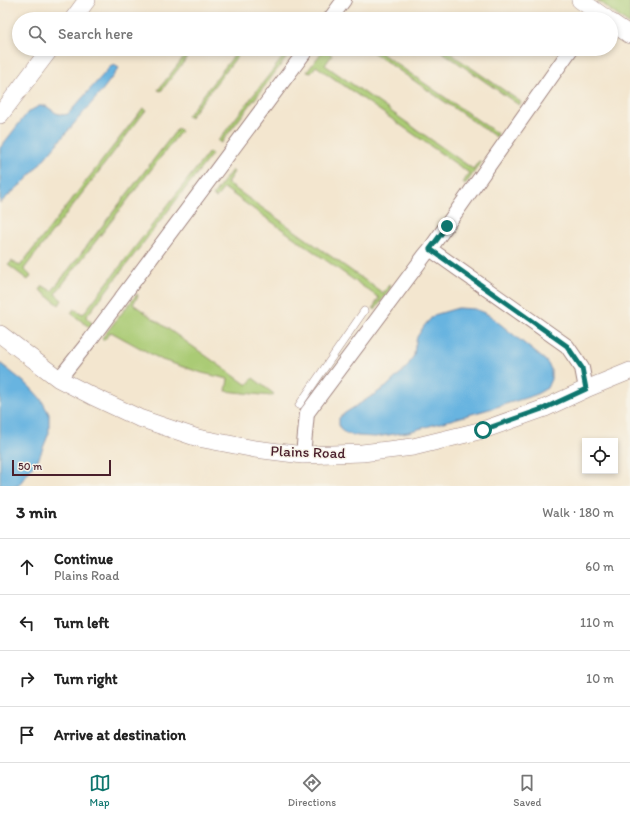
<!DOCTYPE html>
<meta charset="utf-8">
<style>
:root{--surface:#fff;--page:#f2f2f2;--text:#222;--muted:#767676;--line:#e0e0e0;--accent:#0f766e}
body{margin:0;font-family:Itim,sans-serif;background:var(--page);color:var(--text)}
.controls{position:absolute;right:12px;bottom:12px;display:grid;overflow:hidden;border-radius:0px;box-shadow:0 2px 6px #0003}
.controls button{width:36px;height:36px;display:grid;place-items:center;padding:0;border:0;border-bottom:1px solid var(--line);background:var(--surface);color:var(--text);font:20px sans-serif}
.scale{position:absolute;left:12px;bottom:10px;width:99px;box-sizing:border-box;padding-left:4px;border:2px solid #4a1f2b;border-top:0;font-size:11px;line-height:14px;white-space:nowrap;color:#4a1f2b;-webkit-text-stroke:3px #f7f3e8;paint-order:stroke}
.stop{position:absolute;width:12px;height:12px;margin:-9px;border:3px solid #0f766e;border-radius:50%;background:#fff}
.stop.end{background:#0f766e;border-color:#fff;box-shadow:0 1px 4px #0008}
.list{margin:0;padding:0;list-style:none}
h2{display:flex;justify-content:space-between;align-items:center;height:52px;margin:0;padding:0 16px;font-size:17px}
h2 small{font-size:13px;font-weight:400;color:var(--muted)}
.list li{display:grid;grid-template-columns:26px 1fr auto;gap:12px;align-items:center;box-sizing:border-box;height:56px;padding:0 16px;border-top:1px solid var(--line)}
.list b{display:block;font-size:15px;white-space:nowrap}
.list p{margin:0;font-size:13px;white-space:nowrap;color:var(--muted)}
.list em{font-size:13px;font-style:normal;color:var(--muted)}
.icon{flex:none;width:22px;height:22px;fill:none;stroke:currentColor;stroke-width:2;stroke-linecap:round;stroke-linejoin:round}
.map{position:relative;flex:none;width:630px;height:486px;overflow:hidden}
.search{position:absolute;background:var(--surface);box-shadow:0 2px 6px #0003;left:12px;right:12px;top:12px;height:44px;display:flex;align-items:center;gap:10px;box-sizing:border-box;padding:0 14px;border-radius:22px;color:var(--muted);font-size:15px}
.sheet{height:276px;background:var(--surface)}
nav{display:flex;justify-content:space-around;align-items:center;box-sizing:border-box;height:56px;border-top:1px solid var(--line);background:var(--surface);font-size:11px;color:var(--muted)}
nav a{display:grid;justify-items:center;gap:2px}
nav .on{color:var(--accent)}
.map>svg:first-child{display:block}
</style>
<div class="map">
<svg width="630" height="486" viewBox="0 0 630 486">
<rect width="100%" height="100%" fill="#f7f3e8"/>
<filter id="ink" filterUnits="userSpaceOnUse"><feTurbulence type="fractalNoise" baseFrequency=".025" numOctaves="2"/><feDisplacementMap in="SourceGraphic" scale="8" xChannelSelector="R" yChannelSelector="G"/><feConvolveMatrix kernelMatrix="1 2 1 2 8 2 1 2 1" color-interpolation-filters="sRGB"/></filter>
<filter id="wash" filterUnits="userSpaceOnUse"><feTurbulence type="fractalNoise" baseFrequency=".012" numOctaves="4" result="noise"/><feDisplacementMap in="SourceGraphic" scale="16" xChannelSelector="R" yChannelSelector="G"/><feGaussianBlur stdDeviation="0.9" result="paint"/><feColorMatrix in="noise" values="0 0 0 0 0 0 0 0 0 0 0 0 0 0 0 0 0 1.4 0 .05"/><feComposite in="paint" operator="in"/></filter>
<g filter="url(#wash)">
<rect width="100%" height="100%" fill="#f3e6cf"/>
<path fill="#aacb74" stroke="#7a7550" d="M 597,0 L 630,0 L 630,25 Z
M 190,49 L 194,49 L 161,91 L 158,90 Z
M 239,49 L 243,49 L 189,118 L 187,116 Z
M 289,49 L 293,49 L 221,143 L 218,141 Z
M 324,49 L 332,55 L 325,65 L 473,169 L 479,161 L 481,162 L 465,185 L 463,183 L 469,173 L 316,66 L 311,73 L 307,72 Z
M 368,49 L 375,49 L 498,134 L 496,137 Z
M 438,49 L 444,49 L 521,102 L 519,105 Z
M 143,108 L 146,110 L 24,269 L 31,276 L 28,280 L 8,265 L 12,261 L 20,266 Z
M 178,128 L 181,131 L 55,294 L 62,300 L 59,305 L 40,290 L 43,286 L 52,291 Z
M 209,152 L 212,154 L 86,317 L 93,324 L 90,328 L 71,313 L 74,309 L 83,314 Z
M 232,170 L 234,172 L 227,183 L 383,293 L 389,285 L 391,287 L 375,310 L 373,308 L 379,298 L 224,188 L 216,198 L 213,196 Z
M 137,294 L 138,296 L 133,304 L 247,385 L 253,378 L 274,394 L 271,396 L 226,391 L 228,379 L 202,373 L 162,360 L 111,332 L 104,340 L 102,338 Z"/>
<path fill="#67b4e0" stroke="#586a86" d="M 114,65 L 116,66 L 119,68 L 101,92 L 26,180 L 0,203 L 0,148 L 28,112 L 39,106 L 46,106 L 56,113 L 63,115 L 68,114 L 110,67 Z
M 458,308 L 475,309 L 489,315 L 546,361 L 551,369 L 551,379 L 547,388 L 535,395 L 493,408 L 408,432 L 375,437 L 358,436 L 347,434 L 341,430 L 339,425 L 339,418 L 345,413 L 386,387 L 407,367 L 414,355 L 415,346 L 417,337 L 424,326 L 434,315 Z
M 0,363 L 29,386 L 41,399 L 49,414 L 49,433 L 39,458 L 18,486 L 0,486 Z"/>
</g>
<g filter="url(#ink)">
<g fill="none" stroke-linecap="round" stroke-linejoin="round">
<defs>
<path id="service" d="M 299,405 L 364,311"/>
<path id="minor" d="M 330,19 L 344,0
M 430,249 L 567,346 L 582,368 L 586,389
M 59,379 L 90,340 L 307,49
M 303,455 L 307,413 L 425,255 L 430,249 L 571,49"/>
<path id="tertiary" d="M 580,0 L 607,19
M 73,19 L 87,0
M 611,22 L 630,35
M 0,115 L 50,49
M 0,334 L 59,379 L 92,396 L 139,418 L 198,438 L 255,449 L 303,455 L 362,453 L 413,447 L 483,430 L 545,408 L 586,389 L 630,371"/>
</defs>
<use href="#service" stroke="#9e827d" stroke-width="8"/>
<use href="#minor" stroke="#9e827d" stroke-width="16"/>
<use href="#tertiary" stroke="#9e827d" stroke-width="18"/>
<use href="#service" stroke="#fff" stroke-width="7"/>
<use href="#minor" stroke="#fff" stroke-width="14"/>
<use href="#tertiary" stroke="#fff" stroke-width="17"/>
</g>
</g>
<g fill="none" stroke-linecap="round" stroke-linejoin="round" filter="url(#ink)">
<path stroke="#0f766e" stroke-width="5" d="M 447,226 L 430,249 L 567,346 L 582,368 L 586,389 L 545,408 L 483,430"/>
</g>
<g text-anchor="middle" dominant-baseline="central" stroke-width="3" stroke-linejoin="round" paint-order="stroke">
<g font-size="15" fill="#4a1f2b" stroke="#f7f3e8">
<text transform="translate(308 452) rotate(2)">Plains Road</text>
</g>
</g>
</svg>
<div class="controls">
<button><svg class="icon" aria-label="locate" viewBox="0 0 24 24"><circle cx="12" cy="12" r="6"/><path d="M12 2v4M12 18v4M2 12h4M18 12h4"/></svg></button>
</div>
<div class="scale">50 m</div>
<div class="stop" style="left:483px;top:430px"></div>
<div class="stop end" style="left:447px;top:226px"></div>
<div class="search"><svg class="icon" aria-label="search" viewBox="0 0 24 24"><circle cx="10" cy="10" r="6"/><path d="M15 15l6 6"/></svg>Search here</div>
</div>
<section class="sheet">
<h2>3 min<small>Walk · 180 m</small></h2>
<ul class="list">
<li><svg class="icon" aria-label="ahead" viewBox="0 0 24 24"><path d="M12 20V5M6 11l6-6 6 6"/></svg><div><b>Continue</b><p>Plains Road</p></div><em>60 m</em></li>
<li><svg class="icon" aria-label="left" viewBox="0 0 24 24"><path d="M17 20v-9H6M10 6l-5 5 5 5"/></svg><div><b>Turn left</b></div><em>110 m</em></li>
<li><svg class="icon" aria-label="right" viewBox="0 0 24 24"><path d="M7 20v-9h11M14 6l5 5-5 5"/></svg><div><b>Turn right</b></div><em>10 m</em></li>
<li><svg class="icon" aria-label="arrive" viewBox="0 0 24 24"><path d="M6 21V4h12l-3 4 3 4H6"/></svg><div><b>Arrive at destination</b></div></li>
</ul>
</section>
<nav>
<a class="on"><svg class="icon" aria-label="map" viewBox="0 0 24 24"><path d="M3 6l6-2 6 2 6-2v14l-6 2-6-2-6 2zM9 4v14M15 6v14"/></svg>Map</a>
<a><svg class="icon" aria-label="directions" viewBox="0 0 24 24"><path d="M12 3l9 9-9 9-9-9zM9 14v-3h6M13 9l2 2-2 2"/></svg>Directions</a>
<a><svg class="icon" aria-label="saved" viewBox="0 0 24 24"><path d="M7 4h10v16l-5-4-5 4z"/></svg>Saved</a>
</nav>
